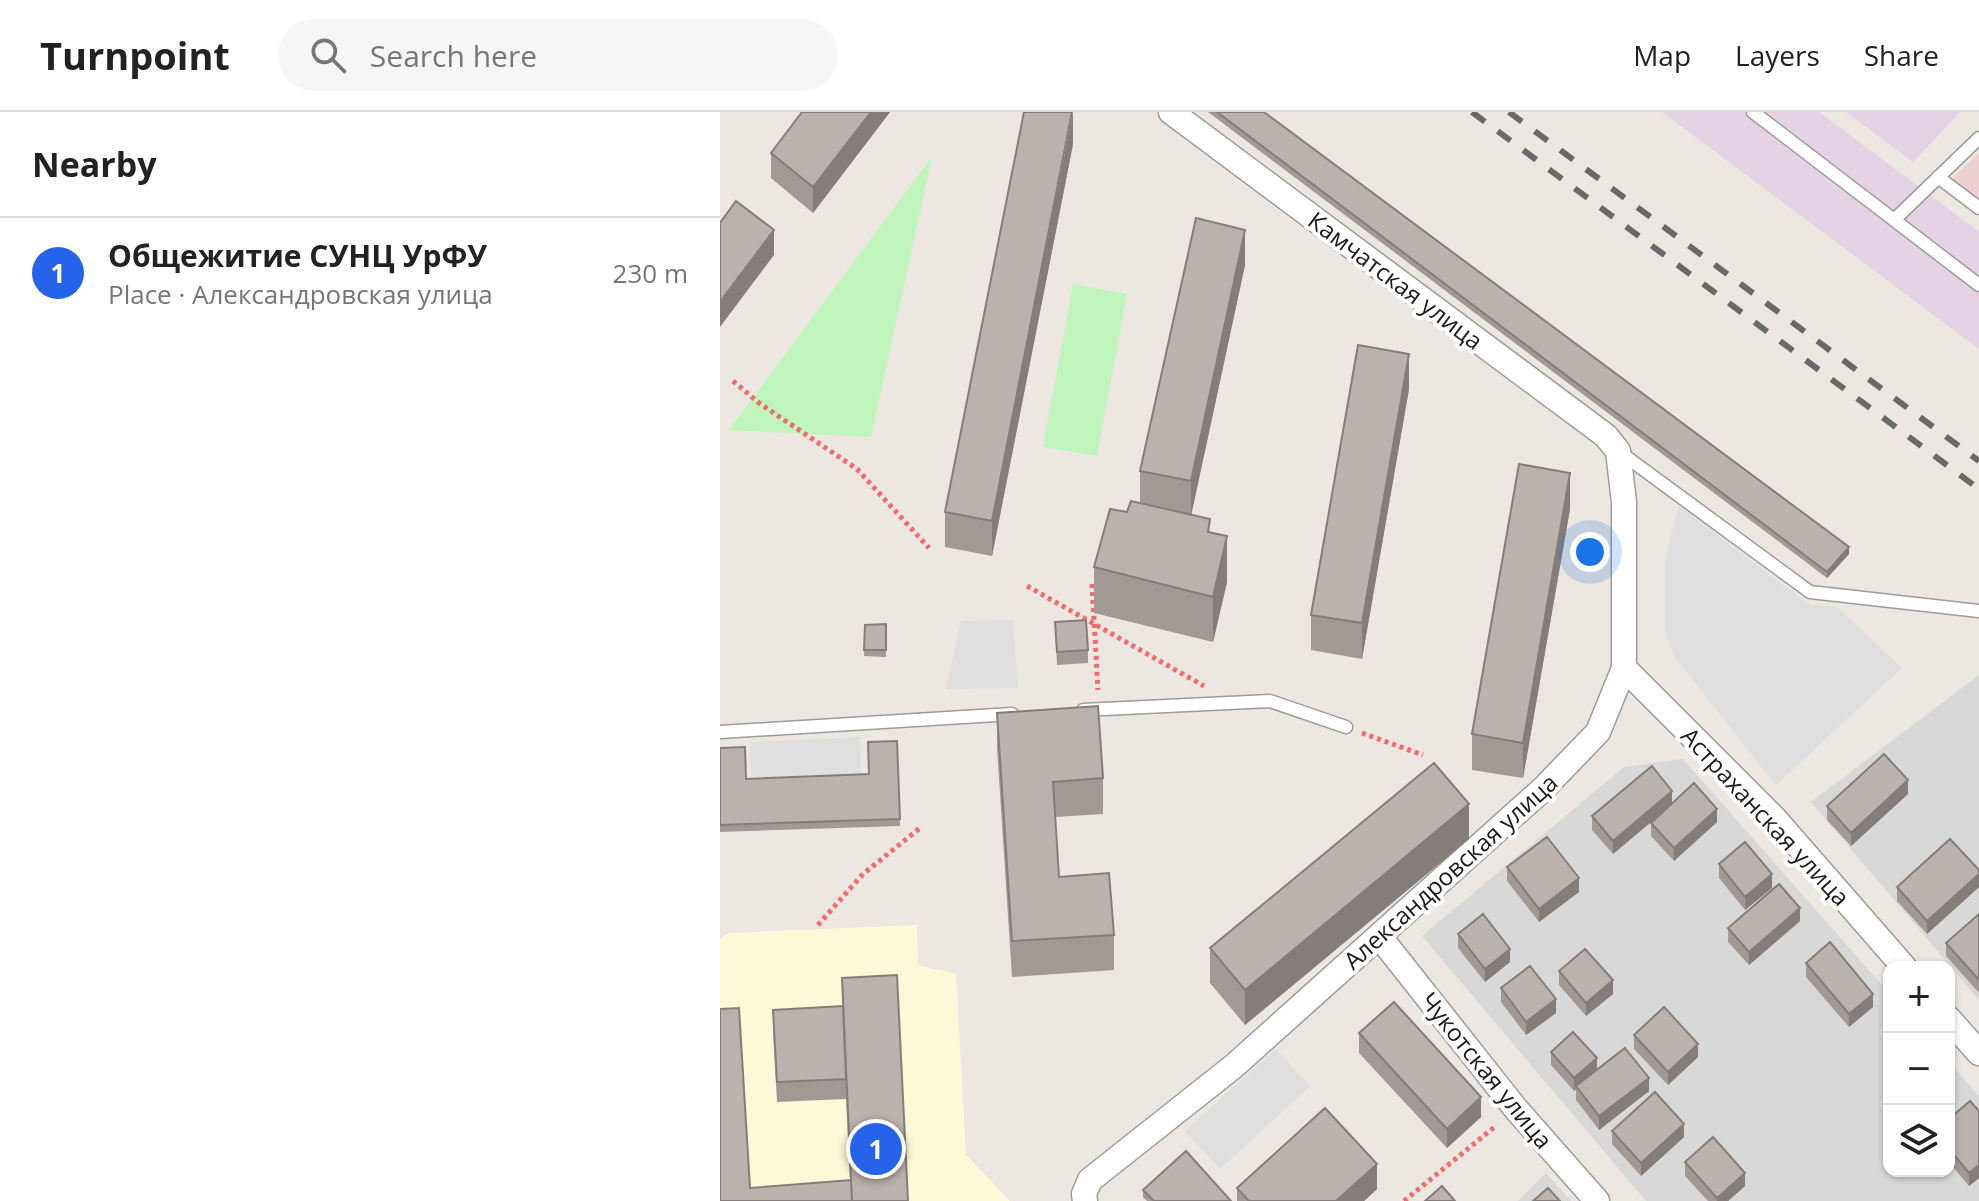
<!DOCTYPE html>
<meta charset="utf-8">
<style>
:root{--surface:#fff;--page:#f6f6f6;--text:#222;--muted:#767676;--line:#e0e0e0;--accent:#2563eb}
body{margin:0;font-family:"Open Sans",sans-serif;background:var(--page);color:var(--text)}
.controls{position:absolute;right:24px;bottom:24px;display:grid;overflow:hidden;border-radius:16px;box-shadow:0 2px 6px #0004}
.controls button{width:72px;height:72px;display:grid;place-items:center;padding:0;border:0;border-bottom:2px solid var(--line);background:var(--surface);color:var(--text);font:40px sans-serif}
.you{position:absolute;left:870px;top:440px;width:28px;height:28px;margin:-20px;border:6px solid #fff;border-radius:50%;background:#1a73e8;box-shadow:0 0 0 12px #1a73e833}
.badge{display:grid;place-items:center;width:52px;height:52px;border-radius:50%;background:var(--accent);color:#fff;font-size:26px;font-weight:700}
.pin{position:absolute;translate:-50% -50%;border:4px solid #fff;box-shadow:0 2px 8px #0006}
.list{margin:0;padding:0;list-style:none}
h2{display:flex;justify-content:space-between;align-items:center;height:104px;margin:0;padding:0 32px;font-size:34px}
h2 small{font-size:26px;font-weight:400;color:var(--muted)}
.list li{display:grid;grid-template-columns:52px 1fr auto;gap:24px;align-items:center;box-sizing:border-box;height:112px;padding:0 32px;border-top:2px solid var(--line)}
.list b{display:block;font-size:30px;white-space:nowrap}
.list p{margin:0;font-size:26px;white-space:nowrap;color:var(--muted)}
.list em{font-size:26px;font-style:normal;color:var(--muted)}
.icon{flex:none;width:44px;height:44px;fill:none;stroke:currentColor;stroke-width:2;stroke-linecap:round;stroke-linejoin:round}
.map{position:relative;flex:none;width:1259px;height:1089px;overflow:hidden}
header{display:flex;align-items:center;gap:48px;box-sizing:border-box;height:112px;padding:0 40px;background:var(--surface);border-bottom:2px solid var(--line)}
header strong{font-size:38px}
nav{display:flex;gap:44px;margin-inline-start:auto;font-size:28px}
.search{width:560px;height:72px;background:var(--page);display:flex;align-items:center;gap:20px;box-sizing:border-box;padding:0 28px;border-radius:44px;color:var(--muted);font-size:30px}
main{display:flex}
aside{flex:1;background:var(--surface)}
.map>svg:first-child{display:block}
</style>
<header>
<strong>Turnpoint</strong>
<div class="search"><svg class="icon" aria-label="search" viewBox="0 0 24 24"><circle cx="10" cy="10" r="6"/><path d="M15 15l6 6"/></svg>Search here</div>
<nav><a>Map</a><a>Layers</a><a>Share</a></nav>
</header>
<main>
<aside>
<h2>Nearby<small></small></h2>
<ul class="list">
<li><span class="badge">1</span><div><b>Общежитие СУНЦ УрФУ</b><p>Place · Александровская улица</p></div><em>230 m</em></li>
</ul>
</aside>
<div class="map">
<svg width="1259" height="1089" viewBox="0 0 1259 1089">
<rect width="100%" height="100%" fill="#ece7e0"/>
<path fill="#d9d8d8" d="M 1259,563 L 1259,888 L 1091,690 Z
M 963,647 L 1169,881 L 1169,1059 L 1229,1059 L 1229,950 L 1259,984 L 1259,1089 L 926,1089 L 702,824 L 904,655 Z
M 826,1061 L 851,1089 L 798,1089 Z"/>
<path fill="#edcfd2" d="M 1259,41 L 1259,93 L 1229,70 Z"/>
<path fill="#e5d2e4" d="M 942,0 L 1099,0 L 1259,120 L 1259,237 Z
M 1126,0 L 1240,0 L 1193,50 Z"/>
<path fill="#fdf9d8" d="M 197,813 L 198,853 L 236,862 L 246,1043 L 290,1089 L 0,1089 L 0,827 L 9,821 Z"/>
<path fill="#c0f6bd" d="M 212,45 L 151,325 L 9,318 Z
M 353,172 L 407,182 L 377,344 L 323,335 Z"/>
<path fill="#dfdfdf" d="M 959,394 L 1088,492 L 1117,495 L 1182,556 L 1056,673 L 954,544 L 945,518 L 945,447 Z
M 293,508 L 298,576 L 226,577 L 241,509 Z
M 140,625 L 141,661 L 31,666 L 30,630 Z
M 556,937 L 590,974 L 500,1057 L 465,1019 Z"/>
<g fill="none" stroke-linecap="round" stroke-linejoin="round">
<defs>
<path id="lane" d="M 1033,0 L 1259,173
M 1218,65 L 1259,96
M 1174,108 L 1259,26
M 901,341 L 1090,480 L 1259,499
M 363,598 L 550,589 L 626,615
M 0,620 L 292,602"/>
<path id="street" d="M 904,556 L 1054,706 L 1184,855
M 659,824 L 796,997 L 877,1089
M 1229,907 L 1259,941
M 365,1089 L 364,1082 L 370,1068 L 514,954 L 823,677 L 878,620 L 904,556 L 904,390 L 898,339 L 886,324 L 451,0"/>
</defs>
<use href="#lane" stroke="#9c9c9c" stroke-width="15"/>
<use href="#street" stroke="#9c9c9c" stroke-width="27"/>
<path stroke="#f36a6d" stroke-width="5" stroke-dasharray="4 4" stroke-linecap="butt" d="M 13,269 L 39,291 L 137,357 L 209,436
M 372,472 L 378,578
M 307,474 L 484,574
M 642,621 L 703,643
M 98,813 L 143,762 L 200,716
M 684,1089 L 777,1013"/>
<use href="#lane" stroke="#fff" stroke-width="12"/>
<use href="#street" stroke="#fff" stroke-width="24"/>
<path stroke="#696969" stroke-width="6" stroke-dasharray="16 16" stroke-linecap="butt" d="M 752,0 L 1259,377
M 789,0 L 1259,349"/>
</g>
<path fill="#a29995" d="M 82,0 L 170,0 L 93,101 L 51,66 L 51,41 Z
M 488,0 L 544,0 L 1129,442 L 1107,466 Z
M 353,32 L 272,444 L 225,435 L 225,400 Z
M 525,153 L 471,403 L 490,420 L 507,470 L 493,530 L 374,501 L 374,455 L 407,400 L 420,391 L 420,359 Z
M 689,277 L 642,547 L 591,538 L 591,503 Z
M 850,397 L 803,666 L 752,658 L 752,622 Z
M 335,510 L 368,538 L 368,551 L 337,553 Z
M 166,512 L 166,545 L 144,544 L 145,513 Z
M 277,601 L 383,666 L 383,702 L 335,705 L 339,765 L 394,823 L 394,858 L 292,865 L 277,636 Z
M 177,629 L 180,714 L 0,720 L 0,636 L 26,667 L 149,662 Z
M 1188,682 L 1131,734 L 1107,708 L 1107,694 Z
M 952,691 L 997,710 L 954,749 L 931,724 L 931,711 L 935,707 L 893,742 L 872,718 L 872,704 Z
M 749,727 L 525,913 L 490,871 L 490,836 Z
M 999,752 L 1052,776 L 1025,798 L 999,766 Z
M 787,755 L 859,780 L 819,810 L 787,769 Z
M 1259,758 L 1259,775 L 1207,822 L 1177,789 L 1177,775 Z
M 1259,802 L 1259,881 L 1226,844 L 1226,831 Z
M 1080,809 L 1029,853 L 1008,830 L 1008,816 Z
M 738,822 L 790,850 L 765,870 L 738,836 Z
M 1086,851 L 1153,895 L 1129,915 L 1086,865 Z
M 839,859 L 893,882 L 866,904 L 839,873 Z
M 122,866 L 188,1089 L 30,1076 L 130,1069 L 126,987 L 57,990 L 53,918 L 53,898 L 122,894 Z
M 781,876 L 836,901 L 806,923 L 781,890 Z
M 639,921 L 761,1005 L 727,1036 L 639,941 Z
M 914,923 L 978,945 L 948,973 L 914,937 Z
M 831,940 L 877,958 L 929,979 L 879,1018 L 856,988 L 856,978 L 854,979 L 831,953 Z
M 1259,999 L 1259,1066 L 1249,1074 L 1229,1050 L 1229,1007 Z
M 892,1019 L 964,1025 L 921,1064 L 892,1032 Z
M 965,1050 L 1025,1074 L 1008,1089 L 988,1089 L 965,1064 Z
M 517,1076 L 657,1077 L 644,1089 L 517,1089 Z
M 423,1078 L 511,1089 L 427,1089 L 423,1085 Z"/>
<path fill="#847d79" d="M 151,0 L 170,0 L 93,101 L 93,75 Z
M 353,0 L 353,32 L 272,444 L 272,409 Z
M 54,118 L 54,143 L 0,215 L 0,190 Z
M 525,118 L 525,153 L 471,404 L 471,369 Z
M 689,242 L 689,277 L 642,547 L 642,511 Z
M 850,361 L 850,397 L 803,666 L 803,631 Z
M 507,424 L 507,470 L 493,530 L 493,485 Z
M 1129,435 L 1129,442 L 1107,466 L 1107,460 Z
M 1188,668 L 1188,682 L 1131,734 L 1131,721 Z
M 952,679 L 952,692 L 893,742 L 893,729 Z
M 749,692 L 749,727 L 525,913 L 525,878 Z
M 997,697 L 997,710 L 954,749 L 954,736 Z
M 1052,762 L 1052,776 L 1025,798 L 1025,785 Z
M 1259,762 L 1259,775 L 1207,822 L 1207,809 Z
M 859,766 L 859,780 L 819,810 L 819,797 Z
M 1080,796 L 1080,809 L 1029,853 L 1029,840 Z
M 790,837 L 790,850 L 765,870 L 765,857 Z
M 893,868 L 893,882 L 866,904 L 866,891 Z
M 1153,882 L 1153,895 L 1129,915 L 1129,902 Z
M 836,887 L 836,901 L 806,923 L 806,910 Z
M 978,932 L 978,945 L 948,973 L 948,960 Z
M 877,946 L 877,959 L 856,974 L 854,979 L 854,966 Z
M 929,966 L 929,979 L 879,1018 L 879,1004 Z
M 761,985 L 761,1005 L 727,1036 L 727,1017 Z
M 964,1012 L 964,1025 L 921,1064 L 921,1051 Z
M 657,1052 L 657,1077 L 644,1089 L 616,1089 Z
M 1259,1053 L 1259,1066 L 1249,1074 L 1249,1061 Z
M 1025,1061 L 1025,1074 L 1008,1089 L 997,1089 L 997,1086 Z"/>
<path fill="#bcb2ad" stroke="#847d79" stroke-width="2" d="M 82,0 L 151,0 L 93,75 L 51,41 Z
M 304,0 L 352,0 L 272,409 L 225,400 Z
M 497,0 L 544,0 L 1129,435 L 1107,460 Z
M 16,89 L 54,118 L 0,190 L 0,111 Z
M 476,106 L 525,118 L 471,369 L 420,359 Z
M 638,233 L 689,242 L 642,511 L 591,503 Z
M 799,352 L 850,361 L 803,631 L 752,622 Z
M 411,389 L 490,407 L 488,420 L 507,424 L 493,485 L 374,455 L 390,397 L 407,400 Z
M 366,508 L 368,538 L 337,540 L 335,510 Z
M 166,512 L 166,538 L 144,538 L 145,513 Z
M 378,594 L 383,666 L 333,670 L 339,765 L 389,761 L 394,823 L 292,829 L 277,601 Z
M 177,629 L 180,707 L 0,713 L 0,636 L 25,635 L 26,667 L 149,662 L 148,630 Z
M 1164,642 L 1188,668 L 1131,721 L 1107,694 Z
M 714,651 L 749,692 L 525,878 L 490,836 Z
M 932,654 L 952,679 L 893,729 L 872,704 Z
M 974,671 L 997,697 L 954,736 L 931,711 Z
M 827,725 L 859,766 L 819,797 L 787,755 Z
M 1230,727 L 1259,758 L 1259,762 L 1207,809 L 1177,775 Z
M 1025,730 L 1052,762 L 1025,785 L 999,752 Z
M 1059,772 L 1080,796 L 1029,840 L 1008,816 Z
M 763,802 L 790,837 L 765,857 L 738,822 Z
M 1259,802 L 1259,868 L 1226,831 Z
M 1110,830 L 1153,882 L 1129,902 L 1086,851 Z
M 865,837 L 893,868 L 866,891 L 839,859 Z
M 810,854 L 836,887 L 806,910 L 781,876 Z
M 177,863 L 188,1089 L 132,1089 L 122,866 Z
M 674,890 L 761,985 L 727,1017 L 639,921 Z
M 123,894 L 126,967 L 57,970 L 53,898 Z
M 944,895 L 978,932 L 948,960 L 914,923 Z
M 19,896 L 30,1076 L 131,1068 L 132,1089 L 0,1089 L 0,897 Z
M 853,920 L 877,946 L 854,966 L 831,940 Z
M 905,936 L 929,966 L 879,1004 L 856,974 Z
M 935,980 L 964,1012 L 921,1051 L 892,1019 Z
M 1250,989 L 1259,999 L 1259,1053 L 1249,1061 L 1229,1037 L 1229,1007 Z
M 605,996 L 657,1052 L 616,1089 L 529,1089 L 517,1076 Z
M 993,1025 L 1025,1061 L 997,1086 L 965,1050 Z
M 466,1039 L 511,1089 L 434,1089 L 423,1078 Z
M 722,1074 L 735,1089 L 705,1089 Z
M 828,1076 L 840,1089 L 813,1089 Z"/>
<g text-anchor="middle" dominant-baseline="central" stroke-width="8" stroke-linejoin="round" paint-order="stroke">
<g font-size="24" fill="#1b1b1b" stroke="#fff">
<text transform="translate(676 168) rotate(37)">Камчатская улица</text>
<text transform="translate(1046 704) rotate(47)">Астраханская улица</text>
<text transform="translate(730 759) rotate(-42)">Александровская улица</text>
<text transform="translate(767 958) rotate(51)">Чукотская улица</text>
</g>
</g>
</svg>
<div class="controls">
<button>+</button>
<button>−</button>
<button><svg class="icon" aria-label="layers" viewBox="0 0 24 24"><path d="M12 4l9 5-9 5-9-5zM3 14l9 5 9-5"/></svg></button>
</div>
<div class="you"></div>
<div class="pin badge" style="left:156px;top:1037px">1</div>
</div>
</main>
